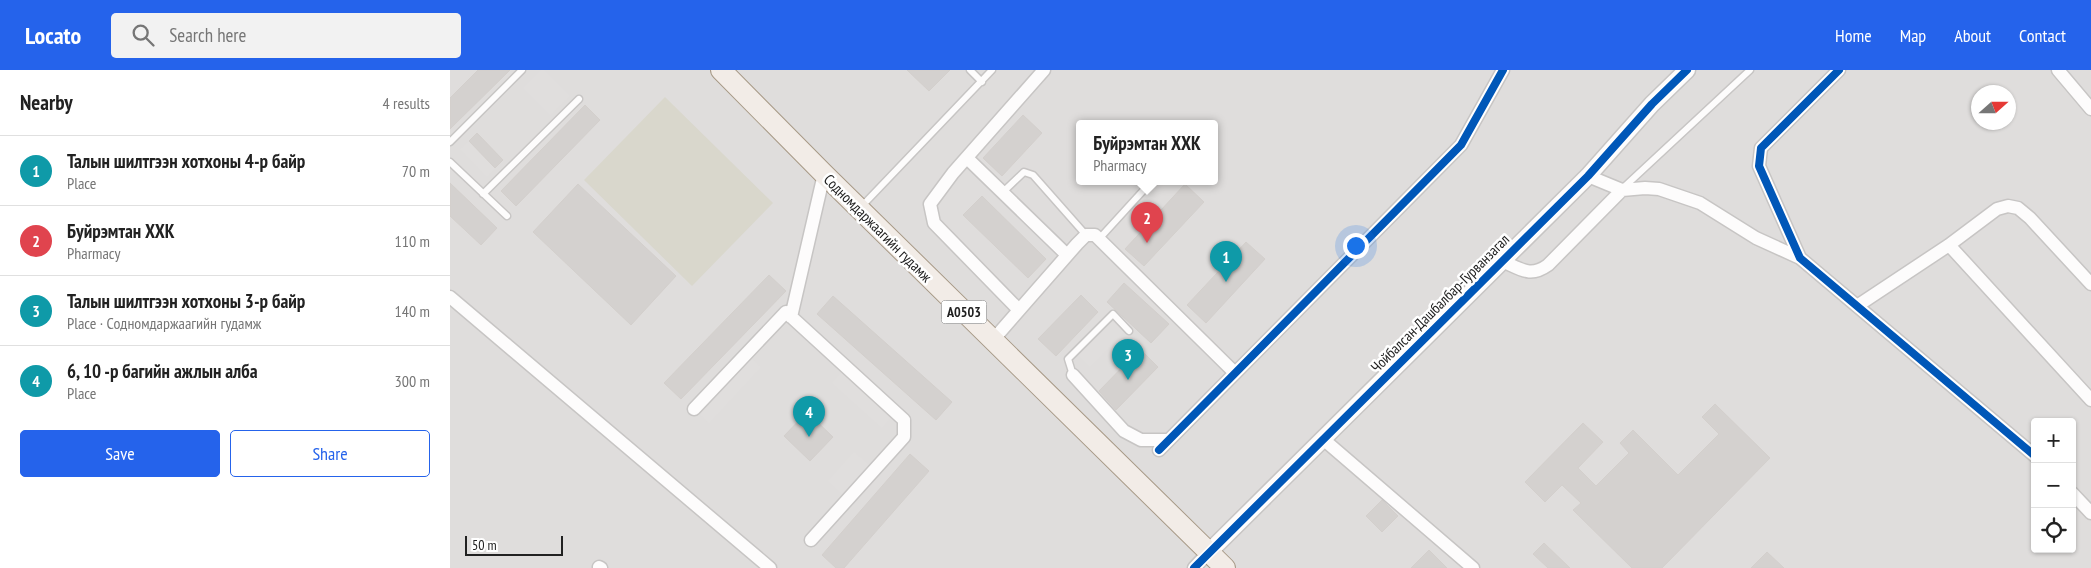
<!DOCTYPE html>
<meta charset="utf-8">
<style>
:root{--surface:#fff;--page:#f2f2f2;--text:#222;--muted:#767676;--line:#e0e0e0;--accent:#2563eb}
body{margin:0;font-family:"PT Sans Narrow",sans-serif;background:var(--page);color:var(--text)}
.controls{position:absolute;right:15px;bottom:15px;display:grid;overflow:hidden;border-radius:5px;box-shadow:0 1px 4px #0004}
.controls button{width:45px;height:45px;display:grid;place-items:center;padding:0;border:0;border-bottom:1px solid var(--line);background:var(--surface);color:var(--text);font:25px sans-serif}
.compass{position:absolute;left:1521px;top:15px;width:45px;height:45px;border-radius:50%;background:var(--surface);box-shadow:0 1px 4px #0004;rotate:69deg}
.scale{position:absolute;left:15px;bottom:12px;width:98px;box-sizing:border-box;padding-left:5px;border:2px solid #212121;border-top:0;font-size:14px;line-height:18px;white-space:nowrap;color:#212121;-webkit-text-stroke:4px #fff;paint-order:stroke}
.you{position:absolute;left:905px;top:175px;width:18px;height:18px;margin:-12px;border:4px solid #fff;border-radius:50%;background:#1a73e8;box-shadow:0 0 0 8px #1a73e833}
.badge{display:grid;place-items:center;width:32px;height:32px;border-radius:50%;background:var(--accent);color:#fff;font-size:16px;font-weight:700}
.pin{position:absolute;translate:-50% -41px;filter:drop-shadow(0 1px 2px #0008)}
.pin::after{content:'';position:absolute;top:26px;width:18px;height:15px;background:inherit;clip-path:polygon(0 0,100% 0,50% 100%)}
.popup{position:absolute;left:626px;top:50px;width:142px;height:65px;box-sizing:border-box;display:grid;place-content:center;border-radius:5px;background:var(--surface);filter:drop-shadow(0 1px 4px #0005);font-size:16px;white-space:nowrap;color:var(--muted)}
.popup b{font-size:19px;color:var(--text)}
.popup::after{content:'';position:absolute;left:50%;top:100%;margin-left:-10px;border:10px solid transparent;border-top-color:var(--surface)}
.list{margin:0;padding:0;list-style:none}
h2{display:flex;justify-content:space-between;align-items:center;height:65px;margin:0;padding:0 20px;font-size:21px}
h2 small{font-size:16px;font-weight:400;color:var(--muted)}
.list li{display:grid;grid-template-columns:32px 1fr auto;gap:15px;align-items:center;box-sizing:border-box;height:70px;padding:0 20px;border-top:1px solid var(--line)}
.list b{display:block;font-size:19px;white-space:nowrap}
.list p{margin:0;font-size:16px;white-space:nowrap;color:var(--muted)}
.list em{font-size:16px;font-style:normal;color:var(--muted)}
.actions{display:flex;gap:10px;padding:15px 20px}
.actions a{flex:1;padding:11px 0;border:1px solid var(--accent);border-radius:5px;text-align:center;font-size:18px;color:var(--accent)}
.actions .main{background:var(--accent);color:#fff}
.icon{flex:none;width:28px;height:28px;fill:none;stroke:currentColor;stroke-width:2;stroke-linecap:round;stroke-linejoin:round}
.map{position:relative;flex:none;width:1641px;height:498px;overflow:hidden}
header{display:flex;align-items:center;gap:30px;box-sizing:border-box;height:70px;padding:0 25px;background:var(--accent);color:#fff}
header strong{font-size:24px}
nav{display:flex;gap:28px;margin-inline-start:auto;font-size:18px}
.search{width:350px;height:45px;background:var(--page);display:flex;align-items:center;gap:12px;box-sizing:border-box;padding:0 18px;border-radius:5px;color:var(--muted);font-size:19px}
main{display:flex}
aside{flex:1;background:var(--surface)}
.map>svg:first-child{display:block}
</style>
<header>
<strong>Locato</strong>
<div class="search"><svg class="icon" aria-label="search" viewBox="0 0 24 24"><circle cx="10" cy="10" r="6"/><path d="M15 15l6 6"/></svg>Search here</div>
<nav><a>Home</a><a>Map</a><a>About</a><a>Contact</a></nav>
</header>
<main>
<aside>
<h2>Nearby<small>4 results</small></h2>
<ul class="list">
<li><span class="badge" style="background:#0f9aa8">1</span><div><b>Талын шилтгээн хотхоны 4-р байр</b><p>Place</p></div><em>70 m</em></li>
<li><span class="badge" style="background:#e0444e">2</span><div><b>Буйрэмтан ХХК</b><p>Pharmacy</p></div><em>110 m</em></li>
<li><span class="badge" style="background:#0f9aa8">3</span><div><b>Талын шилтгээн хотхоны 3-р байр</b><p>Place · Содномдаржаагийн гудамж</p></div><em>140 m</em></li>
<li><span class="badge" style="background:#0f9aa8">4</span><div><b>6, 10 -р багийн ажлын алба</b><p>Place</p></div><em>300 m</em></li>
</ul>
<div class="actions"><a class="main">Save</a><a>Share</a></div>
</aside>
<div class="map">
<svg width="1641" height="498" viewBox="0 0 1641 498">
<rect width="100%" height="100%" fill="#f0edea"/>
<path fill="#dfdddc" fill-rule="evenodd" d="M 0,0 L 1641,0 L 1641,498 L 0,498 ZM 1528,22 L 1558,22 L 1558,52 L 1528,52 ZM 630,54 L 764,54 L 764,112 L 630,112 ZM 1585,352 L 1622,352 L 1622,479 L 1585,479 Z"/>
<path fill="#d9d7cc" d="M 215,27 L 323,133 L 242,216 L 134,110 Z"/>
<path fill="#e0dedd" d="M 91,0 L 94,0 L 120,26 L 100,45 L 73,18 Z
M 19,71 L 45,98 L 37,107 L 10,79 Z
M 662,251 L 674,262 L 640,297 L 628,285 Z
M 302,289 L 311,297 L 259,353 L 250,345 Z
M 392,302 L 441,347 L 432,358 L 382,313 Z
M 404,382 L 419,395 L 392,424 L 378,411 Z"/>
<path fill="#d4d1cf" stroke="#d3cfcc" d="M 28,0 L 60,0 L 0,59 L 0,28 Z
M 457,0 L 500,0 L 479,21 Z
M 135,35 L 150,50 L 66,136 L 51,121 Z
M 573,45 L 592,63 L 552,106 L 533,88 Z
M 27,63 L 53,90 L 45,98 L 19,71 Z
M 0,113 L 47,158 L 31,175 L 0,146 Z
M 128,114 L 226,206 L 181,255 L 83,162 Z
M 735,114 L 754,132 L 694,196 L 675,179 Z
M 532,126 L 596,189 L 578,208 L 513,145 Z
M 796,172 L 815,189 L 756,253 L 737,235 Z
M 319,205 L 336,221 L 231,329 L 214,313 Z
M 674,213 L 719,254 L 701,273 L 657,232 Z
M 631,225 L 648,242 L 606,286 L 588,269 Z
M 383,226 L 502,332 L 486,350 L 367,244 Z
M 690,279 L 708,297 L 666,340 L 649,321 Z
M 1265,334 L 1320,388 L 1212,498 L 1182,498 L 1123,440 L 1131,433 L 1112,415 L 1095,432 L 1075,412 L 1133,353 L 1153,372 L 1128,398 L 1146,416 L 1179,383 L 1170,373 L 1183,360 L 1228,405 L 1269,364 L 1252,347 Z
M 357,342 L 383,367 L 360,391 L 334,366 Z
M 460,384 L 479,401 L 394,498 L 386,498 L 372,485 Z
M 932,430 L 948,446 L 932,462 L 916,446 Z
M 1094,473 L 1120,498 L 1098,498 L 1083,484 Z
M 979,480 L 997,498 L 961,498 Z
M 1317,482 L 1334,498 L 1301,498 Z"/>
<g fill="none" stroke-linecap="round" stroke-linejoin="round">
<defs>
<path id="service" d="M 520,0 L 532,12
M 0,72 L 72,0
M 0,92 L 57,146
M 1172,119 L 1300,0
M 553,122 L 574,102 L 583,105 L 636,165
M 33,124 L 129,29
M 412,136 L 542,0
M 649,169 L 701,112
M 623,305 L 618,289 L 663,244 L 679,261"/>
<path id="minor" d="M 1389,0 L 1311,78 L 1309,96 L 1350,188 L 1585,386
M 1608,0 L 1641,39
M 517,88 L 617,185
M 1138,106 L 1172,120 L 1195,118 L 1209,119 L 1250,133 L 1306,168 L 1350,188
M 1499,175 L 1641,330
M 1052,191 C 1071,199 1080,208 1098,195 L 1172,120
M 0,227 L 320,498
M 1407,236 L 1499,175 L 1547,139 L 1558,136 L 1568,138 L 1580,148 L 1641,214
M 569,240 L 484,153 L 480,134 L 503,103 L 594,0
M 341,247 L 374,104
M 543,270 L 627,174 L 636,165 L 645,165 L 785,303
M 623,305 L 674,361 L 691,370 L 719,370
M 244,339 L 336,242 L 454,350 L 454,367 L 361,470
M 873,369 L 1023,498
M 709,380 L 1011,75 L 1053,0
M 1622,423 L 1641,443
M 149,497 L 151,498
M 744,498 L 759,482"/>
<path id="tertiary" d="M 759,482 L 1138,106 L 1202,34 L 1237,0"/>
<path id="primary" d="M 271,0 L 374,104 L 775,498"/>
</defs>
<use href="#service" stroke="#c7c5c4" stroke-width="9"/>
<use href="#minor" stroke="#c7c5c4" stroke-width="15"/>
<use href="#tertiary" stroke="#c7c5c4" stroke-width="19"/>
<use href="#primary" stroke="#a79986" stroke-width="22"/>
<use href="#service" stroke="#fdfcfc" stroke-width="6"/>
<use href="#minor" stroke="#fdfcfc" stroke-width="12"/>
<use href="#tertiary" stroke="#fdfcfc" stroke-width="16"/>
<use href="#primary" stroke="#f2ece7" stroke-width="20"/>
<defs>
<path id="cycleway" d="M 1389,0 L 1311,78 L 1309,96 L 1350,188 L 1585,386
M 709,380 L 1011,75 L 1053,0
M 744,498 L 1138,106 L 1202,34 L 1237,0"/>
</defs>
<use href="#cycleway" stroke="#fff" stroke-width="11"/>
<use href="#cycleway" stroke="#0057b8" stroke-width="8"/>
</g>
<g text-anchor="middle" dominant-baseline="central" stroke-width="5" stroke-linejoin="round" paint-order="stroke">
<rect fill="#fff" stroke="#646464" stroke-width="1" x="491.5" y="230.5" width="45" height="23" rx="4"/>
<g font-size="14" font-weight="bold" fill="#212121">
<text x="514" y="242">A0503</text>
</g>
<g font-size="15" fill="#212121" stroke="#fff">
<text transform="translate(428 158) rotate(45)">Содномдаржаагийн гудамж</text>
<text transform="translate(990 233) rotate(-45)">Чойбалсан-Дашбалбар-Гурванзагал</text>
</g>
</g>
</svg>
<div class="controls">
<button>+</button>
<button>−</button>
<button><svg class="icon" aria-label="locate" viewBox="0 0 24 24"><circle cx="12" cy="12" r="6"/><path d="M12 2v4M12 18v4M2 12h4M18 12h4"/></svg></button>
</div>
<svg class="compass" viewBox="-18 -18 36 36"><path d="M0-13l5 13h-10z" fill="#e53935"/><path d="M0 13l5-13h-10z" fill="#767676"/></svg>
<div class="scale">50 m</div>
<div class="you"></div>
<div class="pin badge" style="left:776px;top:212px;background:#0f9aa8">1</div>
<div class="pin badge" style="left:697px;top:173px;background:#e0444e">2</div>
<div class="popup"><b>Буйрэмтан ХХК</b>Pharmacy</div>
<div class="pin badge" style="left:678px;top:310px;background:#0f9aa8">3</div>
<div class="pin badge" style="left:359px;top:367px;background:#0f9aa8">4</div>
</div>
</main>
